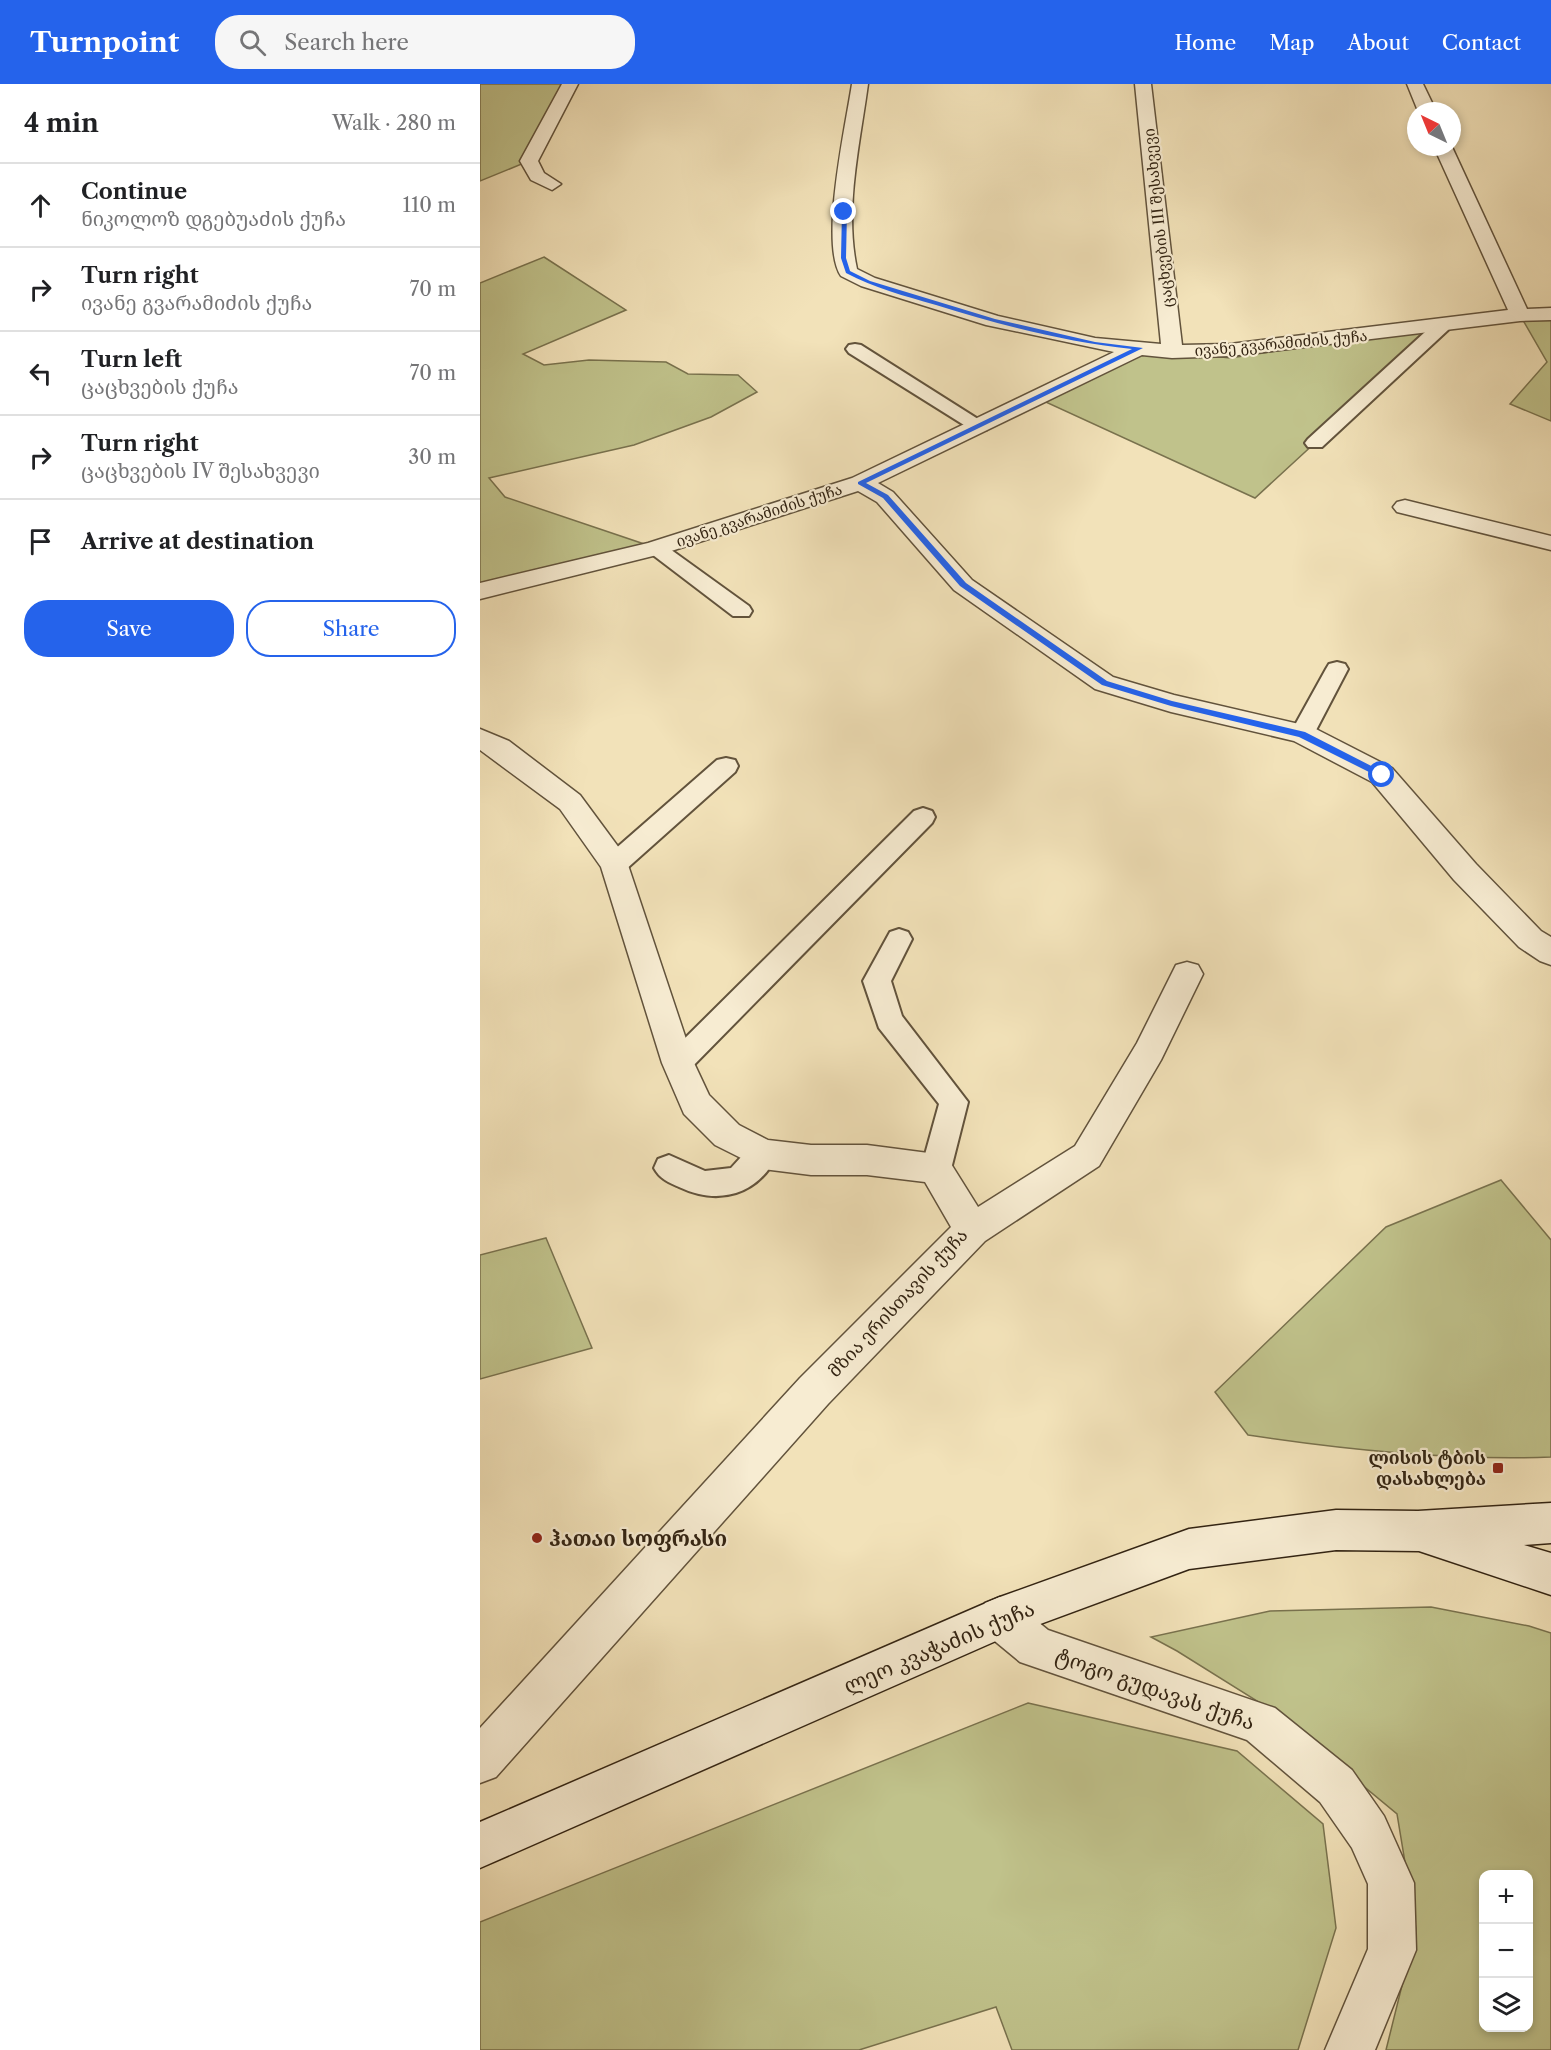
<!DOCTYPE html>
<meta charset="utf-8">
<style>
:root{--surface:#fff;--page:#f6f6f6;--text:#202124;--muted:#757577;--line:#e0e0e0;--accent:#2563eb}
body{margin:0;font-family:"Libre Caslon Text","Noto Serif Georgian",serif;background:var(--page);color:var(--text)}
.controls{position:absolute;right:18px;bottom:18px;display:grid;overflow:hidden;border-radius:12px;box-shadow:0 3px 9px #0003}
.controls button{width:54px;height:54px;display:grid;place-items:center;padding:0;border:0;border-bottom:2px solid var(--line);background:var(--surface);color:var(--text);font:30px sans-serif}
.compass{position:absolute;left:927px;top:18px;width:54px;height:54px;border-radius:50%;background:var(--surface);box-shadow:0 3px 9px #0003;rotate:317deg}
.stop{position:absolute;width:18px;height:18px;margin:-14px;border:4px solid #2563eb;border-radius:50%;background:#fff}
.stop.end{background:#2563eb;border-color:#fff;box-shadow:0 2px 6px #0008}
.list{margin:0;padding:0;list-style:none}
h2{display:flex;justify-content:space-between;align-items:center;height:78px;margin:0;padding:0 24px;font-size:26px}
h2 small{font-size:20px;font-weight:400;color:var(--muted)}
.list li{display:grid;grid-template-columns:39px 1fr auto;gap:18px;align-items:center;box-sizing:border-box;height:84px;padding:0 24px;border-top:2px solid var(--line)}
.list b{display:block;font-size:22px;white-space:nowrap}
.list p{margin:0;font-size:20px;white-space:nowrap;color:var(--muted)}
.list em{font-size:20px;font-style:normal;color:var(--muted)}
.actions{display:flex;gap:12px;padding:18px 24px}
.actions a{flex:1;padding:14px 0;border:2px solid var(--accent);border-radius:24px;text-align:center;font-size:21px;color:var(--accent)}
.actions .main{background:var(--accent);color:#fff}
.icon{flex:none;width:33px;height:33px;fill:none;stroke:currentColor;stroke-width:2;stroke-linecap:round;stroke-linejoin:round}
.map{position:relative;flex:none;width:1071px;height:1966px;overflow:hidden}
header{display:flex;align-items:center;gap:36px;box-sizing:border-box;height:84px;padding:0 30px;background:var(--accent);color:#fff}
header strong{font-size:28px}
nav{display:flex;gap:33px;margin-inline-start:auto;font-size:21px}
.search{width:420px;height:54px;background:var(--page);display:flex;align-items:center;gap:15px;box-sizing:border-box;padding:0 21px;border-radius:24px;color:var(--muted);font-size:22px}
main{display:flex}
aside{flex:1;background:var(--surface)}
.map>svg:first-child{display:block}
</style>
<header>
<strong>Turnpoint</strong>
<div class="search"><svg class="icon" aria-label="search" viewBox="0 0 24 24"><circle cx="10" cy="10" r="6"/><path d="M15 15l6 6"/></svg>Search here</div>
<nav><a>Home</a><a>Map</a><a>About</a><a>Contact</a></nav>
</header>
<main>
<aside>
<h2>4 min<small>Walk · 280 m</small></h2>
<ul class="list">
<li><svg class="icon" aria-label="ahead" viewBox="0 0 24 24"><path d="M12 20V5M6 11l6-6 6 6"/></svg><div><b>Continue</b><p>ნიკოლოზ დგებუაძის ქუჩა</p></div><em>110 m</em></li>
<li><svg class="icon" aria-label="right" viewBox="0 0 24 24"><path d="M7 20v-9h11M14 6l5 5-5 5"/></svg><div><b>Turn right</b><p>ივანე გვარამიძის ქუჩა</p></div><em>70 m</em></li>
<li><svg class="icon" aria-label="left" viewBox="0 0 24 24"><path d="M17 20v-9H6M10 6l-5 5 5 5"/></svg><div><b>Turn left</b><p>ცაცხვების ქუჩა</p></div><em>70 m</em></li>
<li><svg class="icon" aria-label="right" viewBox="0 0 24 24"><path d="M7 20v-9h11M14 6l5 5-5 5"/></svg><div><b>Turn right</b><p>ცაცხვების IV შესახვევი</p></div><em>30 m</em></li>
<li><svg class="icon" aria-label="arrive" viewBox="0 0 24 24"><path d="M6 21V4h12l-3 4 3 4H6"/></svg><div><b>Arrive at destination</b></div></li>
</ul>
<div class="actions"><a class="main">Save</a><a>Share</a></div>
</aside>
<div class="map">
<svg width="1071" height="1966" viewBox="0 0 1071 1966">
<rect width="100%" height="100%" fill="#f2e2b9"/>
<filter id="stains"><feTurbulence type="fractalNoise" baseFrequency=".00333" numOctaves="4"/><feColorMatrix values="0 0 0 0 .2 0 0 0 0 .09 0 0 0 0 .02 0 0 0 .5 -.17"/></filter>
<radialGradient id="worn" r=".72"><stop offset=".6" stop-color="#630" stop-opacity="0"/><stop offset="1" stop-color="#630" stop-opacity=".3"/></radialGradient>
<path fill="#c0c28b" stroke="#79724e" stroke-width="1.5" fill-rule="evenodd" d="M 0,0 L 90,0 L 49,77 L 0,97 Z
M 64,173 L 146,226 L 43,270 L 64,281 L 109,276 L 186,278 L 208,290 L 258,291 L 277,308 L 231,333 L 154,361 L 9,394 L 25,413 L 176,464 L 0,507 L 0,199 Z
M 1071,230 L 1071,337 L 1030,320 L 1067,278 L 1040,231 Z
M 962,242 L 775,414 L 557,314 L 660,264 L 750,274 Z
M 1021,1096 L 1071,1156 L 1071,1373 C 971,1377 867,1366 768,1351 L 735,1308 L 906,1143 Z
M 66,1154 L 112,1264 L 0,1295 L 0,1171 Z
M 951,1523 L 1049,1542 L 1071,1549 L 1071,1966 L 906,1966 L 936,1845 L 917,1730 L 793,1627 L 697,1567 L 671,1553 L 790,1527 ZM 1004,1790 L 1048,1790 L 1048,1944 L 1004,1944 Z
M 548,1619 L 757,1667 L 843,1740 L 856,1844 L 818,1966 L 532,1966 L 516,1923 L 379,1966 L 0,1966 L 0,1838 Z"/>
<g fill="none" stroke-linecap="round" stroke-linejoin="round">
<defs>
<path id="service" d="M 962,237 L 971,242 L 968,246 L 842,363 L 828,363 L 825,359 L 828,355 L 956,238 Z
M 375,260 L 381,261 L 509,342 L 506,346 L 492,346 L 369,269 L 366,265 L 369,261 Z
M 176,458 L 183,460 L 269,522 L 272,527 L 269,532 L 253,532 L 169,468 L 165,464 L 169,460 Z
M 857,578 L 865,580 L 868,585 L 834,650 L 830,656 L 822,658 L 814,656 L 810,650 L 846,585 L 849,580 Z
M 246,674 L 255,676 L 258,682 L 255,688 L 144,787 L 135,789 L 126,787 L 122,780 L 126,773 L 237,676 Z
M 443,724 L 452,727 L 455,733 L 452,739 L 208,987 L 198,990 L 188,987 L 184,979 L 188,971 L 434,727 Z
M 419,845 L 428,848 L 432,855 L 411,897 L 422,932 L 488,1018 L 471,1085 L 467,1094 L 456,1098 L 445,1094 L 441,1085 L 459,1020 L 399,944 L 383,897 L 410,848 Z
M 283,1057 L 294,1061 L 298,1070 C 278,1111 239,1122 199,1103 C 188,1098 180,1095 174,1084 L 178,1075 L 189,1071 L 225,1087 L 251,1084 L 272,1061 Z"/>
<path id="minor" d="M 82,0 L 98,0 L 58,77 L 64,89 L 81,100 L 72,106 L 51,96 L 40,77 Z
M 372,0 L 388,0 C 380,60 364,125 377,185 L 395,194 L 518,232 L 615,254 L 681,260 L 655,0 L 671,0 L 702,261 L 750,260 L 1028,226 L 954,63 L 972,63 L 1047,225 L 1071,224 L 1071,236 L 1040,237 L 750,272 L 692,274 L 662,271 L 398,399 L 413,408 L 492,496 L 633,593 L 694,611 L 832,643 L 912,684 L 996,780 L 1061,847 L 1071,853 L 1071,881 L 1060,877 L 1039,863 L 974,796 L 892,698 L 814,657 L 691,628 L 615,605 L 474,506 L 397,418 L 378,407 L 185,469 L 0,515 L 0,499 L 168,459 L 372,394 L 634,268 L 506,241 L 381,202 L 361,192 C 339,160 366,40 372,0 Z
M 927,0 L 943,0 L 956,27 L 938,27 Z
M 925,416 L 1071,452 L 1071,466 L 917,428 L 913,423 L 917,418 Z
M 0,645 L 29,657 L 100,711 L 145,772 L 214,979 L 229,1011 L 259,1041 L 288,1056 L 331,1061 L 387,1061 L 456,1070 L 468,1075 L 498,1123 L 595,1062 L 657,959 L 696,881 L 707,878 L 718,881 L 723,890 L 681,976 L 619,1082 L 505,1157 L 348,1320 L 16,1693 L 0,1699 L 0,1644 L 320,1294 L 471,1143 L 445,1098 L 387,1091 L 331,1091 L 283,1085 L 235,1061 L 204,1030 L 182,979 L 121,783 L 80,725 L 0,666 Z
M 520,1513 L 535,1519 L 568,1546 L 795,1624 L 872,1686 L 904,1732 L 934,1799 L 936,1866 L 895,1966 L 845,1966 L 888,1865 L 888,1800 L 872,1764 L 840,1718 L 767,1656 L 540,1578 L 505,1549 L 499,1534 L 505,1519 Z"/>
<path id="secondary" d="M 1071,1419 L 1071,1459 L 1044,1461 L 1071,1469 L 1071,1511 L 939,1467 L 856,1466 L 709,1485 L 525,1553 L 0,1784 L 0,1738 L 520,1513 L 709,1445 L 856,1426 L 938,1427 Z"/>
</defs>
<use href="#service" stroke="#62533c" stroke-width="4"/>
<use href="#minor" stroke="#62533c" stroke-width="3"/>
<use href="#secondary" stroke="#322312" stroke-width="3"/>
<use href="#service" fill="#f7ecd2" fill-rule="evenodd"/>
<use href="#minor" fill="#f7ecd2" fill-rule="evenodd"/>
<use href="#secondary" fill="#f7ecd2" fill-rule="evenodd"/>
</g>
<path fill="#2563eb" d="M 364,126 L 367,128 L 366,174 L 370,187 L 390,197 L 515,235 L 615,258 L 663,264 L 386,399 L 408,411 L 486,499 L 627,597 L 692,617 L 825,648 L 905,689 L 905,693 L 899,693 L 819,653 L 691,622 L 622,601 L 480,502 L 403,414 L 378,400 L 378,398 L 652,265 C 585,258 520,241 456,221 C 425,212 394,204 366,189 L 361,174 L 362,128 Z"/>
<g fill="#8f2418" stroke="#f7ecd2" stroke-width="2">
<rect x="1012" y="1378" width="12" height="12" rx="3"/>
<circle cx="57" cy="1454" r="6"/>
</g>
<g text-anchor="middle" dominant-baseline="central" stroke-width="4.5" stroke-linejoin="round" paint-order="stroke">
<g font-size="15" fill="#322312" stroke="#f7ecd2">
<text transform="translate(678 134) rotate(-96)">ცაცხვების III შესახვევი</text>
<text transform="translate(801 259) rotate(-5)">ივანე გვარამიძის ქუჩა</text>
<text transform="translate(279 431) rotate(-18)">ივანე გვარამიძის ქუჩა</text>
</g>
<g font-size="18" fill="#322312" stroke="#f7ecd2">
<text transform="translate(418 1219) rotate(-47)">მზია ერისთავის ქუჩა</text>
</g>
<g font-size="18" font-weight="bold" fill="#322312" stroke="#f7ecd2" text-anchor="end">
<text x="1006" y="1374">ლისის ტბის<tspan x="1006" dy="21">დასახლება</tspan></text>
</g>
<g font-size="21" font-weight="bold" fill="#322312" stroke="#f7ecd2" text-anchor="start">
<text x="69" y="1454">ჰათაი სოფრასი</text>
</g>
<g font-size="21" fill="#322312" stroke="#f7ecd2">
<text transform="translate(459 1563) rotate(-23)">ლეო კვაჭაძის ქუჩა</text>
<text transform="translate(675 1605) rotate(19)">ტოგო გუდავას ქუჩა</text>
</g>
</g>
<rect width="100%" height="100%" filter="url(#stains)"/>
<rect width="100%" height="100%" fill="url(#worn)"/>
</svg>
<div class="controls">
<button>+</button>
<button>−</button>
<button><svg class="icon" aria-label="layers" viewBox="0 0 24 24"><path d="M12 4l9 5-9 5-9-5zM3 14l9 5 9-5"/></svg></button>
</div>
<svg class="compass" viewBox="-18 -18 36 36"><path d="M0-13l5 13h-10z" fill="#e53935"/><path d="M0 13l5-13h-10z" fill="#757577"/></svg>
<div class="stop" style="left:902px;top:691px"></div>
<div class="stop end" style="left:364px;top:128px"></div>
</div>
</main>
